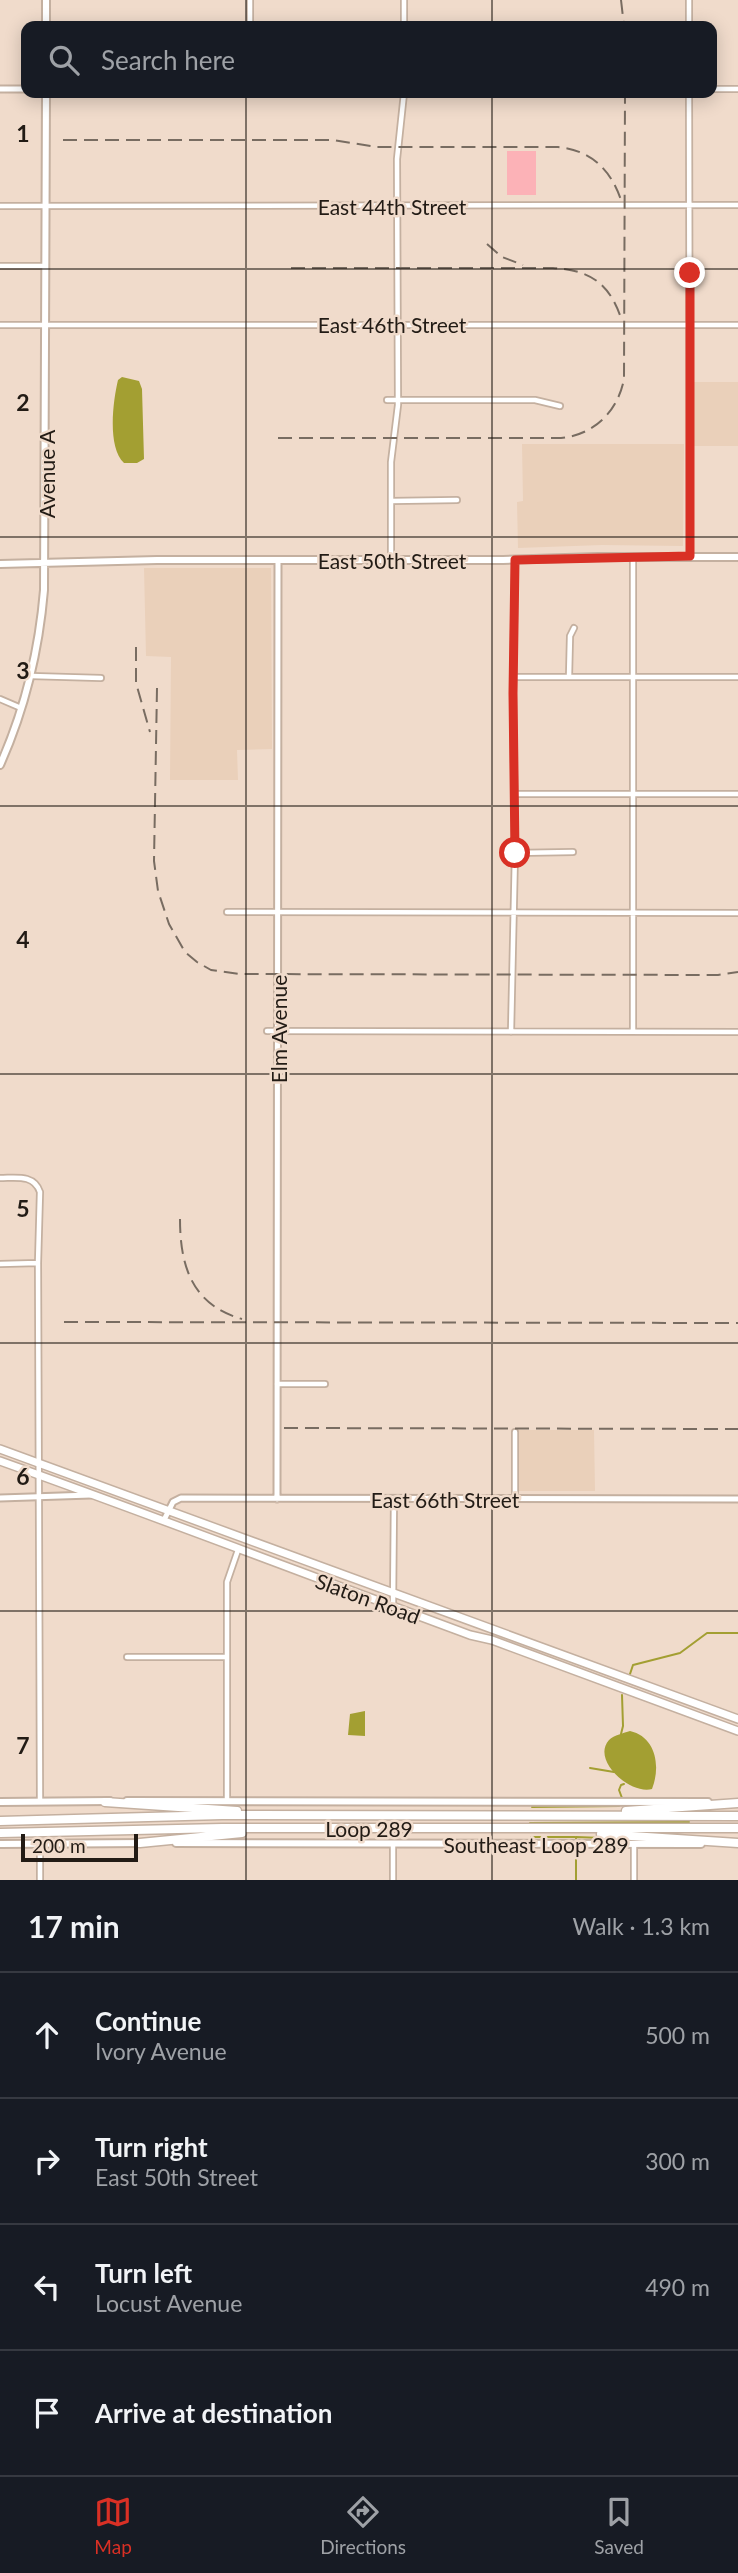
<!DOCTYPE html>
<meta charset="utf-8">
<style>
:root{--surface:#171b24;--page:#242831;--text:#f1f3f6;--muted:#9ea1a6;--line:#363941;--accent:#d93025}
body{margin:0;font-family:Lato,sans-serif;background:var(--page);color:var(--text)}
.scale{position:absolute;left:21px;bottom:18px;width:117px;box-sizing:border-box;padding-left:7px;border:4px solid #221b15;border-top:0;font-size:19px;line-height:24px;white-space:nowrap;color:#221b15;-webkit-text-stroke:5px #f0dbcb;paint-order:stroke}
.stop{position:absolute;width:21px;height:21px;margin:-16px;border:5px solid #d93025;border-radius:50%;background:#fff}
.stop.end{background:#d93025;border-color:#fff;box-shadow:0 2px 7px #0008}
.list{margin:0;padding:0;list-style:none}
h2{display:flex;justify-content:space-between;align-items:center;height:91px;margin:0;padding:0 28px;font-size:30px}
h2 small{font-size:23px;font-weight:400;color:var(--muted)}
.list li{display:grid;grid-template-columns:46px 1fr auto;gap:21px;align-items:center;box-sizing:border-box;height:126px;padding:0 28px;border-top:2px solid var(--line)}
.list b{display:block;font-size:26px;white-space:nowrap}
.list p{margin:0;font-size:23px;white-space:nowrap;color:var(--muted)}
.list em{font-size:23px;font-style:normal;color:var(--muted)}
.icon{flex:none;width:38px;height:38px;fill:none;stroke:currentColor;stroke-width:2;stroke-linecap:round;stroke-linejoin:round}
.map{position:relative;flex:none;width:738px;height:1880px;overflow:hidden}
.search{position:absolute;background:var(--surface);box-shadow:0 4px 18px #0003;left:21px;right:21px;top:21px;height:77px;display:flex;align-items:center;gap:18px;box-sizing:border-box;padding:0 24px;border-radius:14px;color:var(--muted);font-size:26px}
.sheet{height:595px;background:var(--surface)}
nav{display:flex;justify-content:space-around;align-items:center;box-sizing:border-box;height:98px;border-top:2px solid var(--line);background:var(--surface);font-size:19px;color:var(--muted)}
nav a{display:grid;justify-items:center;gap:4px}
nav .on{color:var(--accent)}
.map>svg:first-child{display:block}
</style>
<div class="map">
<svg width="738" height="1880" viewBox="0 0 738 1880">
<rect width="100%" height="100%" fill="#f0dbcb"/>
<path fill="#ead0ba" d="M 693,382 L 738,382 L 738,446 L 693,446 Z
M 522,444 L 684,444 L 683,546 L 602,545 L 518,548 L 517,502 L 523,501 Z
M 144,568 L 271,568 L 272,749 L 237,750 L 238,780 L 170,780 L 171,657 L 146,656 Z
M 518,1430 L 594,1430 L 595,1491 L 519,1491 Z"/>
<path fill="#fcb2b7" d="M 507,151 L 536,151 L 536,195 L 507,195 Z"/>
<path fill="#a39f32" d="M 122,377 L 139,381 L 142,389 L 144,459 L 137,463 L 124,463 C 107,447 113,401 118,380 Z
M 365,1711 L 365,1736 L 348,1735 L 350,1714 Z
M 630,1731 C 656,1737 661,1766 652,1789 C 630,1795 591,1760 609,1740 C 614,1735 624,1733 630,1731 Z"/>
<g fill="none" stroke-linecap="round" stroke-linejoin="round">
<path stroke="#a39f32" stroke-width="2" d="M 630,1674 L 633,1665 L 680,1653 L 707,1633 L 738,1633
M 621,1734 L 623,1726 L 622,1695
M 590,1768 L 614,1772
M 622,1798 L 619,1790 L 621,1785 L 624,1784
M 532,1807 L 619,1806
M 530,1823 L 689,1822
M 531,1837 L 575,1837
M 576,1840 L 576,1837 L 602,1838
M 576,1880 L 576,1846"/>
<defs>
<path id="minor" d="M 250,0 L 250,26
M 404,0 L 404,26
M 689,26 L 689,0
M 712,89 L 738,89
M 689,93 L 690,556
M 0,206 L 738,205
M 0,266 L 45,266
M 0,325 L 738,325
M 387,400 L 535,400 L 560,406
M 391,501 L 457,500
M 391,560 L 391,462 L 398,405 L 397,159 L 404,93
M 31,676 L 101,678
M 515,677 L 738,677
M 569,677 L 570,636 L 574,628
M 0,699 L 21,708
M 514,794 L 738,794
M 515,853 L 573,852
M 227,912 L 738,913
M 267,1031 L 738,1032
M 511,1032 L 515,853 L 513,693 L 515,560
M 633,1032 L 633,557
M 0,1178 C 16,1178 34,1174 40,1192 L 38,1263 L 40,1801
M 0,1264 L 38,1263
M 277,1384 L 325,1384
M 515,1499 L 515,1432
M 393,1607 L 394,1499
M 127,1657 L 226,1657
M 227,1800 L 227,1582 L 238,1550
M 40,1844 L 40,1880
M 393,1844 L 393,1880
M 634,1880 L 634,1844"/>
<path id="tertiary" d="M 0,89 L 26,89
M 0,1498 L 91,1495
M 277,1499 L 278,560
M 164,1520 L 173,1502 L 181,1498 L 738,1499"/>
<path id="secondary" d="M 46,26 L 46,0
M 0,564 L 157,560 L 503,560 L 598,557 L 738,557
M 0,765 C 25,709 39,650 44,590 L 46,93
M 127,1801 L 708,1802
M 0,1802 L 110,1801
M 176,1843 L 701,1844
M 0,1844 L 145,1843"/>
<path id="trunk" d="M 0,1449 L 738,1719
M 0,1461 C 157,1517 313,1577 470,1635 L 492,1640 L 738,1731"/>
<path id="motorway" d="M 105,1802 L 237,1811
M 626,1811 L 738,1803
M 0,1821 L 222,1815 L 738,1816
M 0,1833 L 222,1828 L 738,1828
M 601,1834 L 738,1843
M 140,1843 L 242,1833"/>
</defs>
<use href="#minor" stroke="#c4b0a0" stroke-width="8"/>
<use href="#tertiary" stroke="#c4b0a0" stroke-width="9"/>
<use href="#secondary" stroke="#c4b0a0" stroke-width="10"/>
<use href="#trunk" stroke="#c4b0a0" stroke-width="10"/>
<use href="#motorway" stroke="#c4b0a0" stroke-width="11"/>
<use href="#minor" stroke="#fff" stroke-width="4.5"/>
<use href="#tertiary" stroke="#fff" stroke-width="5"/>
<use href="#secondary" stroke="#fff" stroke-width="6"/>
<use href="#trunk" stroke="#fff" stroke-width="7"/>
<use href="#motorway" stroke="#fff" stroke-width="8"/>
<path stroke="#786c61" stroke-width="2" stroke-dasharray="14 7" stroke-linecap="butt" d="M 621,0 L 624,26
M 63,140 L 333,140 L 377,147 L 558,147 C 591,150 611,170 621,200
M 487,244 L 502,257 L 523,265
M 291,268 L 553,268 C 590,270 609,283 621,318
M 278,438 L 561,438 C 594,435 618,411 624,379 L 625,93
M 136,647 L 136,683 L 150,732
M 157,688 L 154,861 L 158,891 L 169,924 L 185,952 L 197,962 L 211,970 L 239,974 L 718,975 L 738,972
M 180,1219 C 180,1266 192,1305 242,1319
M 64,1322 L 738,1323
M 284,1428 L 738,1429"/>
</g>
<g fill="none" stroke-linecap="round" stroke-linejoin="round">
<path stroke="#d93025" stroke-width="9" d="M 515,853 L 513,693 L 515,560 L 690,556 L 690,273"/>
</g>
<path fill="none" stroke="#221b15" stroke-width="2" stroke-opacity="0.55" d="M 246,0 L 246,26M 492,0 L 492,26M 246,93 L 246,1880M 492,93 L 492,1880M 0,269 L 738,269M 0,537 L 738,537M 0,806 L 738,806M 0,1074 L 738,1074M 0,1343 L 738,1343M 0,1611 L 738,1611"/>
<g text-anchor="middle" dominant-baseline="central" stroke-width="5" stroke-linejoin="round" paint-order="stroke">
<g font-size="21" fill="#221b15" stroke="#f0dbcb">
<text x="392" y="206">East 44th Street</text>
<text x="392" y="324">East 46th Street</text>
<text transform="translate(46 474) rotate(-90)">Avenue A</text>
<text x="392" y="560">East 50th Street</text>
<text transform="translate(278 1029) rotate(-90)">Elm Avenue</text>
<text x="445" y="1499">East 66th Street</text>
<text transform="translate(368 1598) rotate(20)">Slaton Road</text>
<text x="369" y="1828">Loop 289</text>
<text x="536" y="1844">Southeast Loop 289</text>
</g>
</g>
<g font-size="23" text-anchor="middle" font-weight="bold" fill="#221b15" stroke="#f0dbcb" stroke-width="5" stroke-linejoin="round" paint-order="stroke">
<text x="23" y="142">1</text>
<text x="23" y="411">2</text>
<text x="23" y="679">3</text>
<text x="23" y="948">4</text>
<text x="23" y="1217">5</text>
<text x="23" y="1485">6</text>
<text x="23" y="1754">7</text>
</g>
</svg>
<div class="scale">200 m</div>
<div class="stop" style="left:515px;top:853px"></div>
<div class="stop end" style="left:690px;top:273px"></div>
<div class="search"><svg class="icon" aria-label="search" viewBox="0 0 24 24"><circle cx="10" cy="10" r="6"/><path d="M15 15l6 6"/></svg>Search here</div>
</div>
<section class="sheet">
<h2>17 min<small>Walk · 1.3 km</small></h2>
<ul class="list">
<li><svg class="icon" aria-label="ahead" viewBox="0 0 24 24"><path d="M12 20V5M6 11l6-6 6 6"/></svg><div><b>Continue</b><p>Ivory Avenue</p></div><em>500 m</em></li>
<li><svg class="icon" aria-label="right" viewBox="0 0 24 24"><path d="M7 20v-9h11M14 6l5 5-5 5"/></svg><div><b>Turn right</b><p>East 50th Street</p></div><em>300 m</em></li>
<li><svg class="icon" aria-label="left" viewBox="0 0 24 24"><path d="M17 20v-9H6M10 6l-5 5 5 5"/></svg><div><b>Turn left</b><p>Locust Avenue</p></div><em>490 m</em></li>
<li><svg class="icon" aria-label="arrive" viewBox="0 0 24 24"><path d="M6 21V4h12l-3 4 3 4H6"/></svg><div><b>Arrive at destination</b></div></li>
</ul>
</section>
<nav>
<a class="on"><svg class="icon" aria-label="map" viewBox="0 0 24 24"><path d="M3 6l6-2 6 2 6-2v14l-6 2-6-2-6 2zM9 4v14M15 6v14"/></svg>Map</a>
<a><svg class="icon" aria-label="directions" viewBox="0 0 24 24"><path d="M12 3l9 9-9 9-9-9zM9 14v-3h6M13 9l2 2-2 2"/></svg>Directions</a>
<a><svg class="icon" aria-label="saved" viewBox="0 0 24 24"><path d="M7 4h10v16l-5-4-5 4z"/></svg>Saved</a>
</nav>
